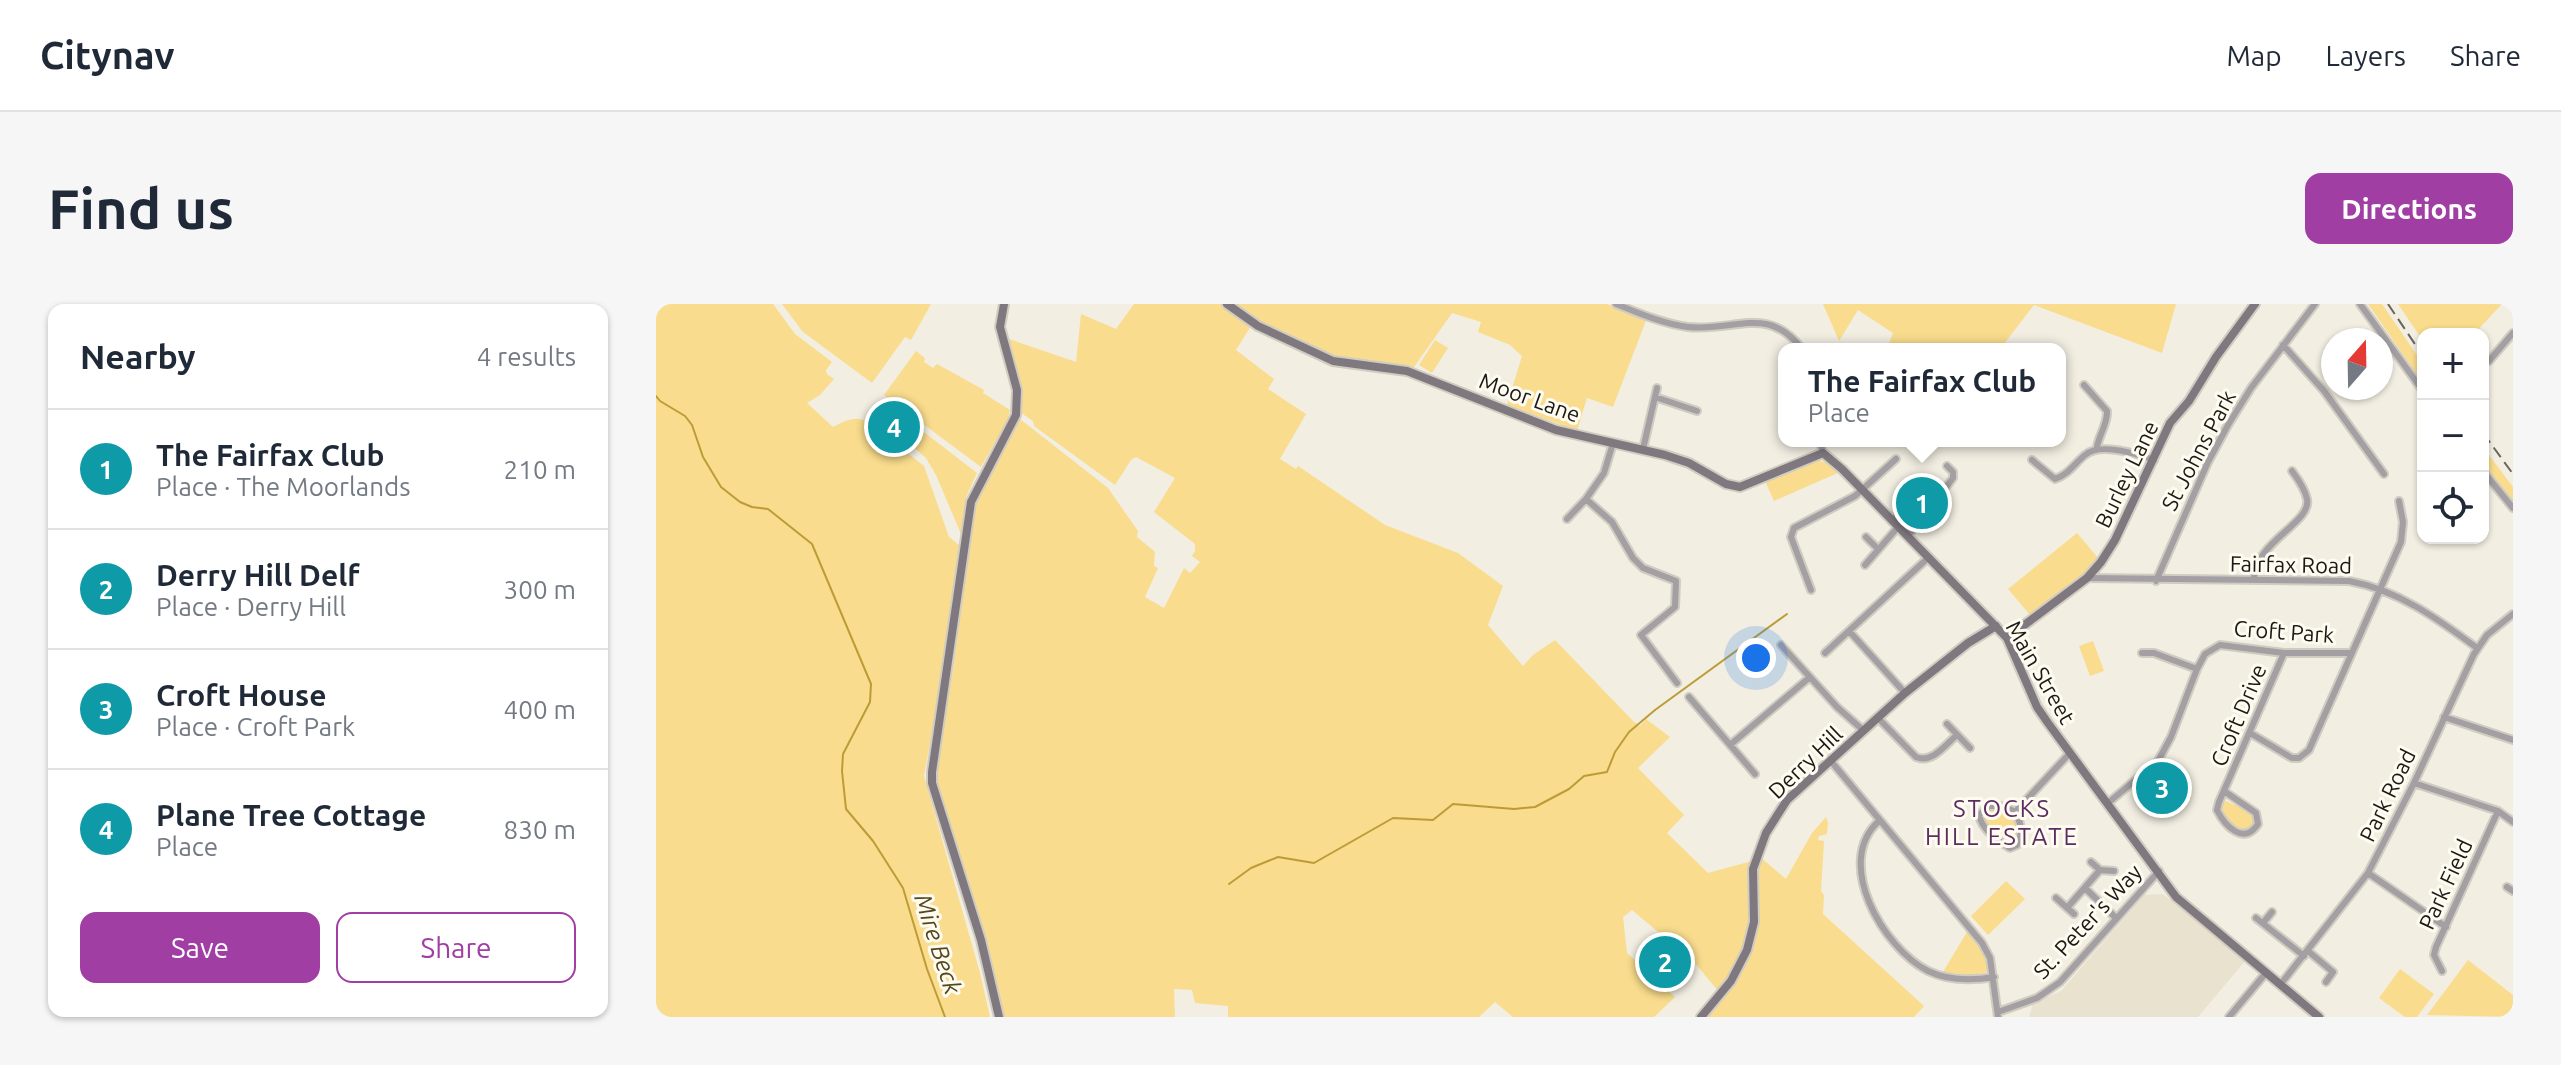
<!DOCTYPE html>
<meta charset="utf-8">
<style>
:root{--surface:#fff;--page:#f6f6f7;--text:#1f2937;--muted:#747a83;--line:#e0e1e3;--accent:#a03ea4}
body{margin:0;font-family:Ubuntu,sans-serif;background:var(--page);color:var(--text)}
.controls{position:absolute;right:24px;top:24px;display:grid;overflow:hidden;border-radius:16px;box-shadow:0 2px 6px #0004}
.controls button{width:72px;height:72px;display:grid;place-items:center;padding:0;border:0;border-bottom:2px solid var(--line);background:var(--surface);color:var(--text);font:40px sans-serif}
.compass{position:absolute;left:1665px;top:24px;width:72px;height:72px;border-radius:50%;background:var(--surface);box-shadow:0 2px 6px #0004;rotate:20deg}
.you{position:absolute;left:1100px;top:354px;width:28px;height:28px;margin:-20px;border:6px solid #fff;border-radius:50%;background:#1a73e8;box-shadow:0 0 0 12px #1a73e833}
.badge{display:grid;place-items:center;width:52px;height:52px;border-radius:50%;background:var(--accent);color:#fff;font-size:26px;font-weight:700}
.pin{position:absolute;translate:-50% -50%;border:4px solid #fff;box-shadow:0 2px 8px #0006}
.popup{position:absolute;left:1122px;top:39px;width:288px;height:104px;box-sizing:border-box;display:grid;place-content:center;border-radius:16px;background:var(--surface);filter:drop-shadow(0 2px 6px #0005);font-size:26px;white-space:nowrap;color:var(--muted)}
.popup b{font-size:30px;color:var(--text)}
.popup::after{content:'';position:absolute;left:50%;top:100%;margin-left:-16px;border:16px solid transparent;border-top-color:var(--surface)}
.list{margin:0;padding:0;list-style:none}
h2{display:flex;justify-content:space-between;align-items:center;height:104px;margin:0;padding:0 32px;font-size:34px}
h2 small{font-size:26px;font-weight:400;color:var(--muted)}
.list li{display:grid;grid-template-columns:52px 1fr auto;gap:24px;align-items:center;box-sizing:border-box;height:120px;padding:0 32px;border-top:2px solid var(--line)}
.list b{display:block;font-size:30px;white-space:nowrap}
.list p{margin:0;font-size:26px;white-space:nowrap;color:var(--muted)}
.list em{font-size:26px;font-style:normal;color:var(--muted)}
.actions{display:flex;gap:16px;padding:24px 32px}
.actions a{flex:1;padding:18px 0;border:2px solid var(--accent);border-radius:16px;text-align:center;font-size:28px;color:var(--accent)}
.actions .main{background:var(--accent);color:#fff}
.icon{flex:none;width:44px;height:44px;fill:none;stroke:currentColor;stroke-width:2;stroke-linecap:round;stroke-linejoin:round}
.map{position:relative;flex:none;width:1857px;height:713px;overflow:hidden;border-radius:16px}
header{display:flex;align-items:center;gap:48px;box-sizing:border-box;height:112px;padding:0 40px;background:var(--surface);border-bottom:2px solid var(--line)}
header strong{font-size:38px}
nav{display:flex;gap:44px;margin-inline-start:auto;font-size:28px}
.intro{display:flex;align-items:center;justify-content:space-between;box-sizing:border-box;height:192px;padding:0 48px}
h1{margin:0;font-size:56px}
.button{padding:20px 36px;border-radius:16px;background:var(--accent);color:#fff;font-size:28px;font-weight:700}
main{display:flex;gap:48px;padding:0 48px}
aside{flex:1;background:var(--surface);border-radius:16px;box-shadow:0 2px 6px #0004}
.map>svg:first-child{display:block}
</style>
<header>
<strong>Citynav</strong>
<nav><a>Map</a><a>Layers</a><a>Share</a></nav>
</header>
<div class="intro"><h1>Find us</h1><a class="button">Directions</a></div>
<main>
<aside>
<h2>Nearby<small>4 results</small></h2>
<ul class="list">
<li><span class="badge" style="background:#0f9aa8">1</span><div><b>The Fairfax Club</b><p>Place · The Moorlands</p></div><em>210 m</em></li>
<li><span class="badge" style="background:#0f9aa8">2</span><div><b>Derry Hill Delf</b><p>Place · Derry Hill</p></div><em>300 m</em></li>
<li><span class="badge" style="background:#0f9aa8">3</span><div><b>Croft House</b><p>Place · Croft Park</p></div><em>400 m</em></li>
<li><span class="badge" style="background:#0f9aa8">4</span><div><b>Plane Tree Cottage</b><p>Place</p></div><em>830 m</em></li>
</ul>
<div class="actions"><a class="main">Save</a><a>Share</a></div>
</aside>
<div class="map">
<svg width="1857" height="713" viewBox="0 0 1857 713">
<rect width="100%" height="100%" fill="#f2eee2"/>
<path fill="#e9e2cf" d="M 1507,590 L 1589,657 L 1542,713 L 1373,713 L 1377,699 L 1405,687 L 1488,591 Z"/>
<path fill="#f9dc8d" d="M 0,0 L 117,0 L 139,30 L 176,58 L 170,66 L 171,70 L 178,75 L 164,91 L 151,99 L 177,123 C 189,117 199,111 212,118 L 268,162 L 293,233 L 303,241 L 286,373 L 268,472 L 324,669 L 334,713 L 0,713 Z
M 126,0 L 275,0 L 255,36 L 249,33 L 216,79 L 147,28 Z
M 478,0 L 565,0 L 595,22 L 580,46 L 618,75 L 612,85 L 650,110 L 624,155 L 640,165 L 642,162 L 729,221 L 802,249 L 847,282 L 832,321 L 867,362 L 877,351 L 899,336 L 978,418 L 984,422 L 990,415 L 1014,433 L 982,464 L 1028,511 L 1011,529 L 1052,569 L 1096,557 C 1088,578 1101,598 1097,620 C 1093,644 1076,667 1063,688 L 1039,659 L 976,606 L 967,613 L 971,649 L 1019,693 L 998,713 L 857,713 L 839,698 L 823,713 L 572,713 L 572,702 L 539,699 L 536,686 L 518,685 L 519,713 L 348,713 L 336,660 L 279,473 L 280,458 L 297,366 L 320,197 L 364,115 L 452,184 L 482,227 L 481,233 L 499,248 L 498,262 L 502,264 L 489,293 L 508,304 L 528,264 L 534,269 L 544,258 L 536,252 L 539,247 L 539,240 L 498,208 L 519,174 L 480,153 L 475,156 L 459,181 L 378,122 L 377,117 L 365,109 C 366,82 360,60 353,35 L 420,58 L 425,10 L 460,25 Z
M 579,0 L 951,0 L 989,16 L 989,19 L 957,103 L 931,94 L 921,127 L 851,101 L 866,52 L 854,41 L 822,28 L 825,18 L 796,9 L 758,63 L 674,55 L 600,16 Z
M 1167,0 L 1520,0 L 1506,49 L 1378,1 L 1344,45 L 1231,45 L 1237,29 L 1202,6 L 1183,37 Z
M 1712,0 L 1726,0 L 1767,60 L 1767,79 Z
M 1742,0 L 1846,0 L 1818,30 L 1767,30 L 1767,37 Z
M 779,36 L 792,44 L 776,69 L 763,61 Z
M 260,47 L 269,54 L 268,58 L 277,64 L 281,60 L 328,86 L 327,89 L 354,106 L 351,117 L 325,163 L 228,91 Z
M 264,125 L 321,169 L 310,193 L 305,230 L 280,171 L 270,154 L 254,140 Z
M 1827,143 L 1857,183 L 1857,198 L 1827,161 Z
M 1160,156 L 1172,159 L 1184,168 L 1118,197 L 1109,177 Z
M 1421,229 L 1442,254 L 1430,268 L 1374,311 L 1352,285 Z
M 1437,337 L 1448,367 L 1434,372 L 1423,342 Z
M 1570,497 L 1597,509 L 1599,519 L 1596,524 C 1580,531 1574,518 1565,507 L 1566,500 Z
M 1338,505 C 1357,505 1370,522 1358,539 L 1353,538 L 1328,517 L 1330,507 Z
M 1170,513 L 1172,519 L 1171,530 L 1163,532 L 1162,536 L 1168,537 L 1165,587 L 1168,591 L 1167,610 L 1268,702 L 1258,713 L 1050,713 L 1079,680 L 1101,627 L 1103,552 L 1130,575 L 1156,529 Z
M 1350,577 L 1369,595 L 1332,631 L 1315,612 Z
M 1311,628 C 1321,639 1335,652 1332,668 L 1316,672 L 1287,668 Z
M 1812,656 L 1857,691 L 1857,713 L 1771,711 Z
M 1744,665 L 1778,690 L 1761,713 L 1749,713 L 1723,694 Z"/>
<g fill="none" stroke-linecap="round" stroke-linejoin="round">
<path stroke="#bd9c37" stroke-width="2" d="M 0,92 L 4,97 L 29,112 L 36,121 L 47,153 L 65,183 L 84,198 L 96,203 L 112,205 L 156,240 L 215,380 L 214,398 L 187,450 L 186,467 L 190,505 L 217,537 L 247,584 L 271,665 L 289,713
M 573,580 L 595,564 L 622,553 L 658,559 L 737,514 L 777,516 L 797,500 L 858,505 L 879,503 L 913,485 L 928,472 L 951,468 L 959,448 L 973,428 L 999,406 L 1131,310"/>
<defs>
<path id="street" d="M 960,0 C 982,9 1008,20 1032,23 C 1079,28 1112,0 1146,45
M 1704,0 L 1767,87
M 1627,41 L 1668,87 L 1728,170
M 1833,57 L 1857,29
M 1428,81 L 1451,107 C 1452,119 1443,131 1441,143
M 999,93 L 1041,107
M 1164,137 L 1167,149
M 957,139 L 948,169 L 930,195 L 956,218 L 977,254 L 987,264 L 1020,277 L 1019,303 L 985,331 L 1021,379
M 987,145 L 1001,84
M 1376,156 L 1399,175 C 1413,170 1418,160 1429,151 C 1444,138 1481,150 1498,156
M 1827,167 L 1857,204
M 911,215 L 930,195
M 1236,217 L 1270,180
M 1252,232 L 1297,174 L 1297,168 L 1291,162
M 1210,233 L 1222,245
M 1209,261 L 1242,223
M 1431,274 L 1693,277 C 1742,286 1782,315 1821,344
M 1598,276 C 1598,238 1656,219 1651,195 C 1649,185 1642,175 1636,167
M 1500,277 L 1552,158 L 1572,121 L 1595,84 L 1659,0
M 1155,286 L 1135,233 L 1138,224 L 1199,192 L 1240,155
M 1194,328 L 1249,389
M 1125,341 L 1181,403 L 1208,427
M 1169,349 L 1273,253
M 1486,349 L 1498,349 L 1541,365
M 1033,393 L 1099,470
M 1788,413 L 1857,436
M 1223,415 L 1260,453 C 1276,460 1289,441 1301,431
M 1291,420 L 1314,444
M 1594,429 L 1636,454 L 1643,454 L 1653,446 L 1745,238 L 1747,218 L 1743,197
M 1074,441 L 1154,373
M 1174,456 L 1326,639 L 1334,654 L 1342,713
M 1758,479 L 1842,507 L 1857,518
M 1568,487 L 1600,509 L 1602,520 C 1588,542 1569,522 1561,506 L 1563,498 L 1628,349
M 1452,499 L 1502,457 L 1515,433 L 1541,365 L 1549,350 L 1564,341 L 1628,349 L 1696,349
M 1359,508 L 1347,502 L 1333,502 L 1323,511 C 1326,526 1341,536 1354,544 L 1361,541 C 1368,529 1365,519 1359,508 L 1414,449
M 1223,517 C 1177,558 1227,644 1272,667 C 1293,677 1315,677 1338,673
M 1435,558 L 1444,566
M 1712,569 L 1790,623
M 1851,583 L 1857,587
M 1429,584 L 1460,614
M 1400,594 L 1418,610
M 1411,604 L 1444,566 L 1458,567
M 1600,614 L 1648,652
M 1607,619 L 1616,608
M 1652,647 L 1677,668 L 1670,678
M 1786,667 L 1778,651 L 1780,643 L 1842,507
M 1624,681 L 1712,569 L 1758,479 L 1818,350 L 1831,331 L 1857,310
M 1342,708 L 1381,694 L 1404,678 L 1503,567
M 1573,713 L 1609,670"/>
<path id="secondary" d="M 571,0 L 602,22 L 677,57 L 751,67 L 900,126 L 1009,151 L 1033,159 L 1070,180 L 1084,183 L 1167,149 L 1186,165 L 1351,334 L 1381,403 L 1392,419 L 1520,593 L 1663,713
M 1351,334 L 1431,274 L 1445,258 L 1459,236 L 1514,119 L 1533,97 L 1560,53 L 1599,0
M 343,713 L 325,636 L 276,479 L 276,468 L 315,198 L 360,111 L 361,86 L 344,23 L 348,0
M 1045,713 L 1075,677 L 1091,646 L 1098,618 L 1097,565 L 1110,529 L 1131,496 L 1249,389 L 1312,339 L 1340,322"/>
</defs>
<use href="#street" stroke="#d0ccc1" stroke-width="10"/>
<use href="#secondary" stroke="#d0ccc1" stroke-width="12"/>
<use href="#street" stroke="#a39fa3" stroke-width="6"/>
<use href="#secondary" stroke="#7f797f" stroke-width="8"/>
<path stroke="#69665f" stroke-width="2" stroke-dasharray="12 6" stroke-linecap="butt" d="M 1732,0 L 1767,52
M 1827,129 L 1857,170"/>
</g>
<g text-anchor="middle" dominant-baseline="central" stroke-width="6" stroke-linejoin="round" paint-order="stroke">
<g font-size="22" fill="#1b1915" stroke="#fefbf1">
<text transform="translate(874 93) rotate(20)">Moor Lane</text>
<text transform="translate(1542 146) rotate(-62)">St Johns Park</text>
<text transform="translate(1470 170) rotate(-64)">Burley Lane</text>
<text transform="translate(1635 260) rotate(1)">Fairfax Road</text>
<text transform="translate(1628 327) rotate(4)">Croft Park</text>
<text transform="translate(1385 368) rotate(60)">Main Street</text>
<text transform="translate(1582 411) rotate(-67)">Croft Drive</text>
<text transform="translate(1149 458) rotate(-44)">Derry Hill</text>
<text transform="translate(1731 491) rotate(-64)">Park Road</text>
<text transform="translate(1789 580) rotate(-65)">Park Field</text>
<text transform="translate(1431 617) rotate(-47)">St. Peter's Way</text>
</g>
<g font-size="24" letter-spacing="2" fill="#5e2d5f" stroke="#fefbf1">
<text x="1346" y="504">STOCKS<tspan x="1346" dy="28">HILL ESTATE</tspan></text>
</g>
<g font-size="24" font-style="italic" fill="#54461d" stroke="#fefbf1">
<text transform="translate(282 640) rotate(72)">Mire Beck</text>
</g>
</g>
</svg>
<div class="controls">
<button>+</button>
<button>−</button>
<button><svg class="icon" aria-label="locate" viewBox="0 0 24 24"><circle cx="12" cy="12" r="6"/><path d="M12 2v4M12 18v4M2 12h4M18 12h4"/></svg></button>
</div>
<svg class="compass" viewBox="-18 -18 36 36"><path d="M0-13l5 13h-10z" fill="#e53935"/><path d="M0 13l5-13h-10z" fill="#747a83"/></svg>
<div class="you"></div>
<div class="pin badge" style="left:1266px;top:199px;background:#0f9aa8">1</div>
<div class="popup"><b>The Fairfax Club</b>Place</div>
<div class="pin badge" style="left:1009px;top:658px;background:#0f9aa8">2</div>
<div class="pin badge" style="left:1506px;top:484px;background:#0f9aa8">3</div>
<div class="pin badge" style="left:238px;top:123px;background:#0f9aa8">4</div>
</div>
</main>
